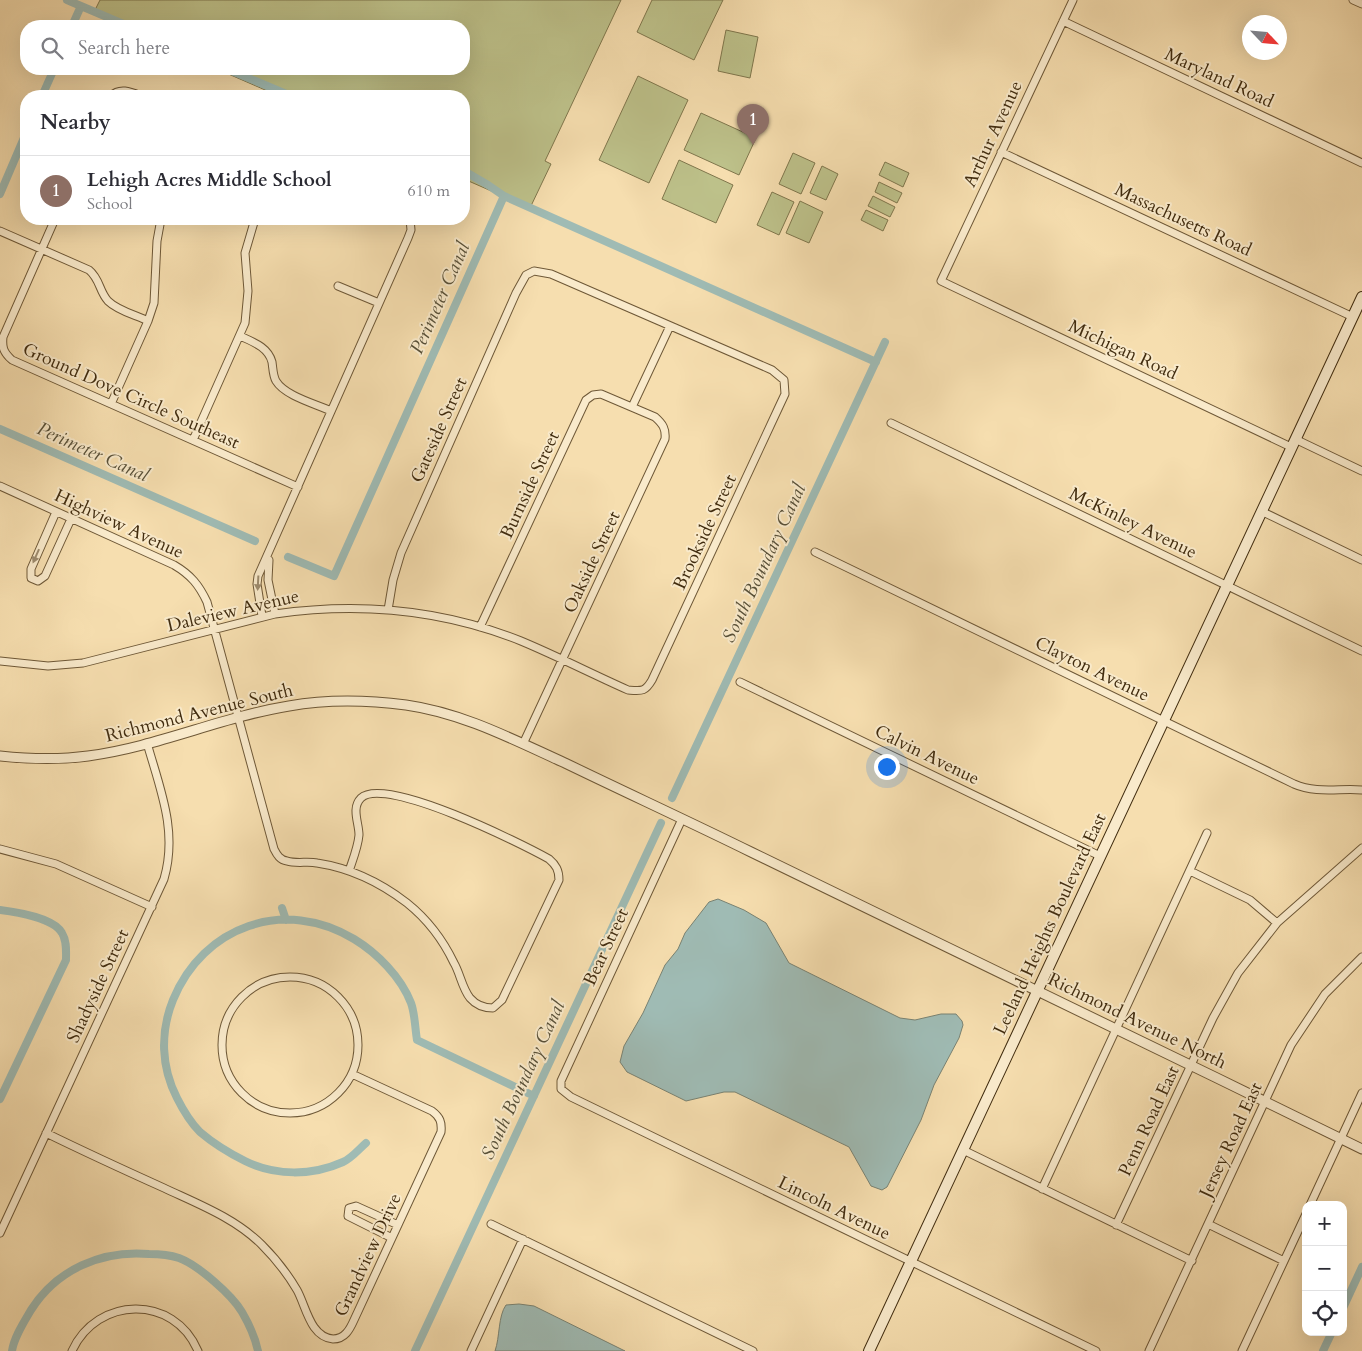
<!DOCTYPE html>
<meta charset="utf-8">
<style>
:root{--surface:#fff;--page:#f2f2f3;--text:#2b2b33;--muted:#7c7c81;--line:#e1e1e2;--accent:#1a73e8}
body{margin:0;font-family:Cardo,serif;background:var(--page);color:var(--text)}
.controls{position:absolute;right:15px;bottom:15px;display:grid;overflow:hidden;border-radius:10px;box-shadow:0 5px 20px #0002}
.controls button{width:45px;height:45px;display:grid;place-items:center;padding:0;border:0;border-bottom:1px solid var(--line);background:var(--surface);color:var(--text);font:25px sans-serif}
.compass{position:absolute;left:1242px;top:15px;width:45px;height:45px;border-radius:50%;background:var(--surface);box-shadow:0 5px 20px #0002;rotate:116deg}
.you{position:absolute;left:886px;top:766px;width:18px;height:18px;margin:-12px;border:4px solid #fff;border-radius:50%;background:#1a73e8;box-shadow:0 0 0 8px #1a73e833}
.badge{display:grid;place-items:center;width:32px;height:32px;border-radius:50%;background:var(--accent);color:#fff;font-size:16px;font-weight:700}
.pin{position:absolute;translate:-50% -41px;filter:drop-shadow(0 1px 2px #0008)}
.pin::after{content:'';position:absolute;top:26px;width:18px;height:15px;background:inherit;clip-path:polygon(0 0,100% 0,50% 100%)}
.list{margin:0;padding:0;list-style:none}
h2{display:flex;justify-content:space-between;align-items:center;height:65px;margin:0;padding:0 20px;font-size:21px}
h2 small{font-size:16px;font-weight:400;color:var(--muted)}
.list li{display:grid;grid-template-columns:32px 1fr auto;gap:15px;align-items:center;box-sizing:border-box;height:70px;padding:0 20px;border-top:1px solid var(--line)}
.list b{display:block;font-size:19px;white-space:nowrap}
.list p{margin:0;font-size:16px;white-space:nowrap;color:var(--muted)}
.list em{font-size:16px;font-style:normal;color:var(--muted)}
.icon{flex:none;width:28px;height:28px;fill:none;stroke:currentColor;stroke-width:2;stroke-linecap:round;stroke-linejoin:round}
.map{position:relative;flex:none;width:1362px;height:1351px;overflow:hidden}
.search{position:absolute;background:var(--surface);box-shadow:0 5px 20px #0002;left:20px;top:20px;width:450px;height:55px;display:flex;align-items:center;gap:12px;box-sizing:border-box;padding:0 18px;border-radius:20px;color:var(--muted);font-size:19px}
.panel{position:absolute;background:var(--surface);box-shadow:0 5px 20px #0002;left:20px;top:90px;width:450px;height:135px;border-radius:20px}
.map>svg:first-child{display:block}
</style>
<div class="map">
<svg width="1362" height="1351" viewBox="0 0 1362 1351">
<rect width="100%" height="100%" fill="#f6deaf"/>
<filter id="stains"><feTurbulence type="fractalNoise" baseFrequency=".004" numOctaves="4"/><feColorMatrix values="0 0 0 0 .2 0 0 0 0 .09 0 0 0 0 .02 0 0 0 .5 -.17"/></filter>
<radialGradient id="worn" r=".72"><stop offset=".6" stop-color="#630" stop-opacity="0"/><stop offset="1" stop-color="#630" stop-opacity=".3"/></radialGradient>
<path fill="#bdc18a" stroke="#7f764c" d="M 100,0 L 621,0 L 545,161 L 551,164 L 530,208 L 464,179 L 464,96 L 279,96 L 217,69 L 464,69 L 464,26 L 121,26 L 93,14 Z
M 652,0 L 723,0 L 694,60 L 637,32 Z
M 726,30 L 758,37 L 750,78 L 718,71 Z
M 638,76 L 688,100 L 649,183 L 599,160 Z
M 701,113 L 756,138 L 739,175 L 684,150 Z
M 793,153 L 815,163 L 801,194 L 779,184 Z
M 679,160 L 733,185 L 716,223 L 662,199 Z
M 885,162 L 909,173 L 903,187 L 879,175 Z
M 822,166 L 838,174 L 826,200 L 810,193 Z
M 879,182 L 902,193 L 897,203 L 875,192 Z
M 772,192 L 794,202 L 779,235 L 757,225 Z
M 873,196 L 895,207 L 890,217 L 868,206 Z
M 800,201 L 823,212 L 809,243 L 786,233 Z
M 866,210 L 888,220 L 883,231 L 861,220 Z"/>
<path fill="#9fbbb4" stroke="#798272" d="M 718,899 L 744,910 L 766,923 L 789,963 L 900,1018 L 915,1020 L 941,1014 L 956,1014 L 962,1021 L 963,1025 L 959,1038 L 934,1085 L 921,1120 L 887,1187 L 882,1190 L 871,1186 L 849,1147 L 735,1092 L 724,1092 L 686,1101 L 627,1072 L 620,1062 L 624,1046 L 643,1013 L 665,965 L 678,949 L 685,933 L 709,902 Z
M 519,1304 L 534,1306 L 625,1351 L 495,1351 C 500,1337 498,1316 506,1305 Z"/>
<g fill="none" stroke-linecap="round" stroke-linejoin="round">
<path stroke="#9fbbb4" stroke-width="8" d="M 67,0 L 81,6 L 72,26
M 81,6 L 128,26
M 227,69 L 291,96
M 42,96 L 54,69
M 464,171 L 488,185 L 504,196
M 0,194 L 26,133
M 0,429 L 255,541
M 288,557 L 334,576 L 504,196 L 876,362
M 672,798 L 885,342
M 282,908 L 286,920
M 0,910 C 16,912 54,918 62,933 C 67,941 66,951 66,960 L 0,1099
M 366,1143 C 359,1149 352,1158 343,1162 C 312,1176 275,1176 245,1161 C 229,1153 214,1144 200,1132 C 191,1123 183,1110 177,1098 C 161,1067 160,1032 173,1000 C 203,926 285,897 354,939 C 377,953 401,977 411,1003 C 415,1014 415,1028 417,1040 L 534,1096
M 1343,1308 L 1362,1267
M 12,1351 C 14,1337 24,1322 31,1310 C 57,1269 102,1250 149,1254 C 158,1254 170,1255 179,1258 C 198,1265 232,1295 242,1312 C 249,1324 255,1337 258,1351
M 415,1351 L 661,823
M 1323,1351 L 1332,1332"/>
<defs>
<path id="minor" d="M 1073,0 L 941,281 L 1291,447
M 1353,0 L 1362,4
M 1063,21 L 1362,163
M 111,96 C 120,87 131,92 141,96
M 1001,152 L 1353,317
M 55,219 L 3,337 C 2,347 3,352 12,360 L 298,487
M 0,231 L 89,270 C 100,279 99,291 108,301 C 118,311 136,315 148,321
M 338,286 L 379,303
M 240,336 C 253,342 268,347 272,362 C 273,369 273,376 276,381 C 285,396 316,404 331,411
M 111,404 L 148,321 L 154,303 L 157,241 L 161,219
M 632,407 L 670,326
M 891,423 L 1362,651
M 1295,439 L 1362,471
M 193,440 L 245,323 L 248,291 L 245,253 L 255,219
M 0,486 L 174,565 C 191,575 199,585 207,602 L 274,849 C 277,855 280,860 287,861 C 296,864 308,861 317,863 C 350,868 381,883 407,903 C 427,919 443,940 454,963 C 460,973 462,988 470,998 C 476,1005 484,1008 493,1008 L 502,1000 L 559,880 C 559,870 556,865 549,859 C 522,844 385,775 361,798 C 351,808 359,823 359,835 C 358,847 353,859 349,871
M 1261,511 L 1362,560
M 56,512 L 31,569 L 31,578 L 38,581 L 45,576 L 71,519
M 815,552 L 1294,784 C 1317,794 1339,788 1362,790
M 269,560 L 268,580 L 275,614
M 262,616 L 257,584 L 258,576 L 408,238 L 411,230 L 410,219
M 480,627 L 586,400 L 593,395 L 601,394 L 655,417 C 663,424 666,429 665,439 L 523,744
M 0,661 L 48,666 L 83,663 L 275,614 C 359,602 441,609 521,641 C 557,656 592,674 628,690 C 642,691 645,692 652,680 L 778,409 L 785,394 L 784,380 L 772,370 L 551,274 L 534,271 L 526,275 L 516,293 L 401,553 L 393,580 L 388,610
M 740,682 L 1100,856
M 682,819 L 561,1081 L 561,1089 L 571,1097 L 1096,1351
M 0,849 L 56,864 L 152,907
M 1190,871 L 1250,900 L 1277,923
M222 1045a68 68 0 1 1 136 0a68 68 0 1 1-136 0Z
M 46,1133 C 85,1152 124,1170 164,1188 C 198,1204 235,1218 262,1245 C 275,1258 287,1273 297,1290 C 306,1306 310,1337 333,1339 C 345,1339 350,1329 354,1320 L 441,1132 C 442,1122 440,1117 432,1111 L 352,1074
M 963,1150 L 1192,1261
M 1042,1189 L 1207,833
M 1310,1205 L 1362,1093
M 491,1224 L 753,1351
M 1208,1224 L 1284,1261
M 1116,1225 L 1213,1018 L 1238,973 L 1277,923 L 1362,848
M 0,1233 L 164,879 C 178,831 160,789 147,743
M 392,1238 L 348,1216 L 349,1208 L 356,1206 L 398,1225
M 72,1351 C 97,1296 174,1294 198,1351
M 471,1351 L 523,1239
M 1149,1351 L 1291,1045 L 1325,994 L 1362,957
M 1242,1351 L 1306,1214"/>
<path id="tertiary" d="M 0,756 C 29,759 59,760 88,756 C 157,747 221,717 289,706 C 328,699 367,700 406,705 C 463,713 514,740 565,763 C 627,793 690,822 751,852 C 955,952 1159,1049 1362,1149"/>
<path id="secondary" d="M 869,1351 L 1362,297"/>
</defs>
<use href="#minor" stroke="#6e5837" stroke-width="9"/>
<use href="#tertiary" stroke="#6e5837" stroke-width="11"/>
<use href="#secondary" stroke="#412c0f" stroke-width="12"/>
<use href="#minor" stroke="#f9eacb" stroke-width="7"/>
<use href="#tertiary" stroke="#f9eacb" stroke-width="9"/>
<use href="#secondary" stroke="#f9eacb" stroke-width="10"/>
</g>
<defs><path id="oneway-solid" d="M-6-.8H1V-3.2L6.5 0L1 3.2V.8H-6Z" transform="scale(1.25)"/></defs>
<g fill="#9d8b6d">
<use href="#oneway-solid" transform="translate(36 556) rotate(114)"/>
<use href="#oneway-solid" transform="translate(258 583) rotate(93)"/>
</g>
<g text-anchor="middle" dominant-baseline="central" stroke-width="4" stroke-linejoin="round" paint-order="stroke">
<g font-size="18" fill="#412c0f" stroke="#f9eacb">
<text transform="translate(1219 78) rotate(25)">Maryland Road</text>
<text transform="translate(993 134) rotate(-65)">Arthur Avenue</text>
<text transform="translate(1183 220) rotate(25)">Massachusetts Road</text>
<text transform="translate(1123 350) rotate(25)">Michigan Road</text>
<text transform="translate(131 396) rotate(24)">Ground Dove Circle Southeast</text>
<text transform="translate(439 430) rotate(-66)">Gateside Street</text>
<text transform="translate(530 485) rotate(-65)">Burnside Street</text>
<text transform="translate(1133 523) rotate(26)">McKinley Avenue</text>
<text transform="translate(119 524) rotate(25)">Highview Avenue</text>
<text transform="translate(705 532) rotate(-65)">Brookside Street</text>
<text transform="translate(592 562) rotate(-65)">Oakside Street</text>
<text transform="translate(233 611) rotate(-13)">Daleview Avenue</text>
<text transform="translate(1092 669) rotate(26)">Clayton Avenue</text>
<text transform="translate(199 713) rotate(-14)">Richmond Avenue South</text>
<text transform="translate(927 755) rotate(26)">Calvin Avenue</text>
<text transform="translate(1050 924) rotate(-65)">Leeland Heights Boulevard East</text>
<text transform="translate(606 947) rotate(-65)">Bear Street</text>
<text transform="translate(98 986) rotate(-65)">Shadyside Street</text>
<text transform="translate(1137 1021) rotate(26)">Richmond Avenue North</text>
<text transform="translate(1149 1121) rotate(-65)">Penn Road East</text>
<text transform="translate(1231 1140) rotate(-65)">Jersey Road East</text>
<text transform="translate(834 1208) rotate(26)">Lincoln Avenue</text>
<text transform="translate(368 1255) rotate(-65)">Grandview Drive</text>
</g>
<g font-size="19" font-style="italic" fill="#585038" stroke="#f9eacb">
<text transform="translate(440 298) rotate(-66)">Perimeter Canal</text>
<text transform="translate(93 452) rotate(24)">Perimeter Canal</text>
<text transform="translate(764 563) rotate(-65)">South Boundary Canal</text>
<text transform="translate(523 1080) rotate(-65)">South Boundary Canal</text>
</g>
</g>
<rect width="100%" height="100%" filter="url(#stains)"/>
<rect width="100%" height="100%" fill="url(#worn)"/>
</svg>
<div class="controls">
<button>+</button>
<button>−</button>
<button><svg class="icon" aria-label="locate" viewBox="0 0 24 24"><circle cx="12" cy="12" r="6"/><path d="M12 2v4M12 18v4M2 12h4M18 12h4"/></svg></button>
</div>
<svg class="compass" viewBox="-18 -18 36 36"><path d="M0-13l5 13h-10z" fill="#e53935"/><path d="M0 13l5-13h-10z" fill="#7c7c81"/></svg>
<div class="you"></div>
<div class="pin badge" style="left:753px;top:145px;background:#8d6e63">1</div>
<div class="search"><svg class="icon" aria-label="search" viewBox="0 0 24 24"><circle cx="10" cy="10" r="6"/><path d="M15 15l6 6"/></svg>Search here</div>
<section class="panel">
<h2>Nearby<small></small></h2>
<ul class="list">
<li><span class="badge" style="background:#8d6e63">1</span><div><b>Lehigh Acres Middle School</b><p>School</p></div><em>610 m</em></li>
</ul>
</section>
</div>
